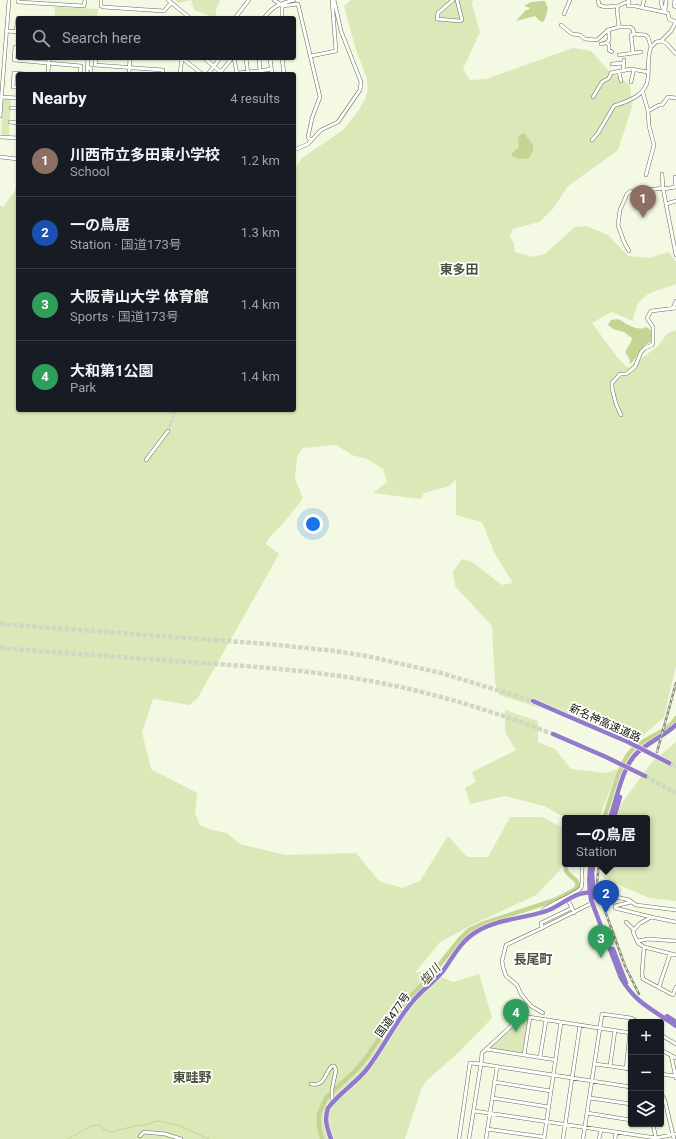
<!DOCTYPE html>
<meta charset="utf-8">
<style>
:root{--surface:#171b24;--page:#20242c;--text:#f1f3f6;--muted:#9ea1a6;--line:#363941;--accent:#2563eb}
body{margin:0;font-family:Roboto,"Noto Sans JP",sans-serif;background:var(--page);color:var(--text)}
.controls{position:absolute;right:12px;bottom:12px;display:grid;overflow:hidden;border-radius:4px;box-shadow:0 1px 3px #0004}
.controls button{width:36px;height:36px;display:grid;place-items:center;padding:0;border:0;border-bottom:1px solid var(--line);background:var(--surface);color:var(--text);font:20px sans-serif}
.you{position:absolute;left:313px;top:524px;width:14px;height:14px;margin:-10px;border:3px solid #fff;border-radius:50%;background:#1a73e8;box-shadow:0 0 0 6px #1a73e833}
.badge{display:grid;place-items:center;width:26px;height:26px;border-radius:50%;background:var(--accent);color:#fff;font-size:13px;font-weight:700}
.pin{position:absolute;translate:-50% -33px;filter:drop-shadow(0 1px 2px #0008)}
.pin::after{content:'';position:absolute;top:21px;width:14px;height:12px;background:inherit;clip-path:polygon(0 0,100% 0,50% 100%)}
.popup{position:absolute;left:562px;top:815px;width:88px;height:52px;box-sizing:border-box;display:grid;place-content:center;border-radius:4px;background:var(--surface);filter:drop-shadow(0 1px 3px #0005);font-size:13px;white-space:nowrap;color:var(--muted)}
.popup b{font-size:15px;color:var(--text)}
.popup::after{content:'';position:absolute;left:50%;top:100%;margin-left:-8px;border:8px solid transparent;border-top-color:var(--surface)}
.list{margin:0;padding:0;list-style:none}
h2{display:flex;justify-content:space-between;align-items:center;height:52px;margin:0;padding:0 16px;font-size:17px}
h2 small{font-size:13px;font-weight:400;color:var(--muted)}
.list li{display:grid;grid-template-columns:26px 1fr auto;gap:12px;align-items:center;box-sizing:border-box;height:72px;padding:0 16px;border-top:1px solid var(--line)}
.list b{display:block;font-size:15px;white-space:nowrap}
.list p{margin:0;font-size:13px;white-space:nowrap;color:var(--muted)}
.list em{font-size:13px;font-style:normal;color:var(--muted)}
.icon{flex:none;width:22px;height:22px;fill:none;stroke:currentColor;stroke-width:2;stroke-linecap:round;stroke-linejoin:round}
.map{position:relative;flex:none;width:676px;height:1139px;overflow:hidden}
.search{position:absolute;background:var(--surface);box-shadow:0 1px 3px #0004;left:16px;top:16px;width:280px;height:44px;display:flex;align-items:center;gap:10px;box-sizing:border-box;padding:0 14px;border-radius:4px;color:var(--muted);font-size:15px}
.panel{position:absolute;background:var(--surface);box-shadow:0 1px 3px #0004;left:16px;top:72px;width:280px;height:340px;border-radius:4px}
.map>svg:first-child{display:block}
</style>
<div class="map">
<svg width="676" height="1139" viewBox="0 0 676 1139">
<rect width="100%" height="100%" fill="#f3f9e2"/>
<path fill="#dbe8b7" d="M 175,0 L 220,0 L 216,9 L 216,18 L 194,10 L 191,0 L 179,3 Z
M 351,0 L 473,0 L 472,4 L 480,32 L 463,69 L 470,80 L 486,79 L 573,48 L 591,51 L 608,70 L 630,85 L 632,107 L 618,150 L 568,186 L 552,210 L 539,222 L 513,229 L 510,237 L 514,244 L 515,252 L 533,257 L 545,254 L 575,227 L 586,226 L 608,235 L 628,256 L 649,258 L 669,252 L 676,262 L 676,284 C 652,293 637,292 633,321 L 612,312 L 592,323 L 617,357 L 628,368 L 657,347 L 667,334 L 676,330 L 676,666 L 664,717 L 639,739 L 499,695 L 495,682 L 492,626 L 455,586 L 453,572 L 462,559 L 472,562 L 502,585 L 513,583 L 495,554 L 482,522 L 456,515 L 456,479 L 449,486 L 424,493 L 421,499 L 373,493 L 387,482 L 383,469 L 367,459 L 352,455 L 336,445 L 303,448 L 297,457 L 295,479 L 303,498 L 286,520 L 268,539 L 266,544 L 279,554 L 197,699 L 189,705 L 153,699 L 142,732 L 151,769 L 197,793 L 195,813 L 200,825 L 212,830 L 227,833 L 240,844 L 285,855 L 356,853 L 379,881 L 402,888 L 420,881 L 448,836 L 467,857 L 488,857 L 510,817 L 542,817 L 565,829 L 565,860 L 559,871 L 536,895 L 474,924 L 440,942 L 415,973 L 426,970 L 453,982 L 479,974 L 492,1018 L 460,1051 L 426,1081 L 421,1090 L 405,1139 L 0,1139 L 0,206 L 3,207 L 18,187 L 18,410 L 294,410 L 294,170 L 302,158 L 343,130 L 359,110 L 365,99 L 368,90 L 367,79 L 356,50 L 344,6 Z
M 55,7 L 98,9 L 97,18 L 55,18 Z
M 5,99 L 11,100 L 9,135 L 3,135 L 1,133 L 3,101 Z
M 505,710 L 538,721 L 538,742 L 555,749 L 571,769 L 606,773 L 618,769 L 599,818 L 566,818 L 544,806 L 505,796 L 470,804 L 465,788 L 476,782 L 472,772 L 516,750 L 505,732 Z
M 676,742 L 676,901 L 649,898 L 604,878 L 601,864 L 647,864 L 647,818 L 616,818 L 621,804 L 652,762 Z
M 522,1017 L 529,1018 L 524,1053 L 490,1048 L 490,1047 Z"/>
<path fill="#c4d593" d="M 543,1 L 545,1 L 548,8 L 545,19 L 543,22 L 540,21 L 535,16 L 516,21 L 526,10 L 528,10 L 530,8 L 524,6 L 531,2 Z
M 524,133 L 533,145 L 533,151 L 529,158 L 520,159 L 513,157 L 511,154 L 519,147 L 518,136 Z
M 618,319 C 626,323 637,332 646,327 L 651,330 L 651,342 C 636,348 640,357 630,364 L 629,358 L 625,352 L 631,342 L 632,338 L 624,332 L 613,329 L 608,325 L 611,320 Z"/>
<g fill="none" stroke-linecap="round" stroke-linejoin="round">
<path stroke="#c4d593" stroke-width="1" d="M 68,1139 L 91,1126 L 100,1125 L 104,1130 L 112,1132 L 134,1126 L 144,1125 L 157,1121 L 178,1125 L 209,1139"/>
<path stroke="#c4d593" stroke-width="4.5" d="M 604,818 C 611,800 619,763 632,750 C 644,737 668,733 676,718
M 322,1139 L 319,1126 L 319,1114 L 326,1098 L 355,1071 L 366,1058 L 404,1003 L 432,974 L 460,939 L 469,930 L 482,924 L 555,900 L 576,889 L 578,884 C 574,875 563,875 566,864"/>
<path stroke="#d1d7c2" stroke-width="3" stroke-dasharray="3 1.5" stroke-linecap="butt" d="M 168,431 L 175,410"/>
<path stroke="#d1d7c2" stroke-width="4.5" stroke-dasharray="4.5 2" stroke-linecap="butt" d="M 0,624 L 268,644 L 335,651 L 371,657 L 441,673 L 533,701
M 0,648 C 62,653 125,657 187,662 C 248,666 309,670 370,681 C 432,692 493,711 553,734
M 669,763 L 676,767
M 645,776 L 676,793"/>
<defs>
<path id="minor" d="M 18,0 L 18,2 L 84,6 L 85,0
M 101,0 L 101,6 L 103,7 L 164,11 L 171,3
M 168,0 L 190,18
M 274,0 L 280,4
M 453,0 L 438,13 L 437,19 L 460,21 L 462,20 L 457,0
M 598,0 L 599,5 L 605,7 L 618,6
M 629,0 L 628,6 L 635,6 L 668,13 L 669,19 L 676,22
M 661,0 C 661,5 663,8 664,12
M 675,0 L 674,6 L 676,7
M 282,6 L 298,4 L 320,97 L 312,118 L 308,137 L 311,141
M 642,8 L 644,0
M 665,11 L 666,0
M 564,14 L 570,0
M 235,18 L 249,0
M 264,18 C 273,6 279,4 294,0
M 282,18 L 282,6
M 676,22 L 671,31 L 661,41 L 666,43 L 676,54
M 561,25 L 572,34 L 580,35 L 585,39 L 597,40 L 608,30 L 619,27 L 630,27 L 633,29 L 634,34 L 645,35 L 648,37 L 651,47 L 656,42 L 661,41
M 619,27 L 617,10 L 618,6 L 629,1
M 7,31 L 18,32
M 16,32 L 18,18
M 607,43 L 609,45 L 609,50 L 612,52
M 601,44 C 611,43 610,38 608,30
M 18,47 L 15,47 L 14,60 L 81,66 L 80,74
M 633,53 L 631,35 L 634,34
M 619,55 L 641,52
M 311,56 L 336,51 L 332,0
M 96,58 L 95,65 L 163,70 L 162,74
M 182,58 L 202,74
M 204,58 L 223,74
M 234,58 L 237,74
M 246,58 L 248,74
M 270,58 L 272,74
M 282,58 L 284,74
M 612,64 L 624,63
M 87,67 L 91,68 L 91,74
M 260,71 L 271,69
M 623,71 L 624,60
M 619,72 L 621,81
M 237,73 L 260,71 L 259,58
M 48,74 L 49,58
M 87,74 L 88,58
M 129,74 L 130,58
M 180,74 L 182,58
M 208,74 L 220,58
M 219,74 L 232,58
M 631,82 L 634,69
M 18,87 L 13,87 L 14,73 L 25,74
M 643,93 L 648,111
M 0,97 L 18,98
M 593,97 L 602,82 L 609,78 L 611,73 L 631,69 L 648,72
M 11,108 L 18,108
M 0,116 L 9,0
M 10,122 L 18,123
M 0,137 L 18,138
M 592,140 L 598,133 L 614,106 C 628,101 646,96 648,78 C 649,67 647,57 651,47
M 294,150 L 308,144 L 321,130 L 338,122 L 360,90 L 361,82 L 341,31 L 334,0
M 0,157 L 18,159
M 662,174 L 663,188
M 646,175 L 654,145 L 649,126 L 648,111 L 659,105 L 662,105 L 668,97 L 676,98
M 663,189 L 676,187 L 675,177
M 676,201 L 666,204 L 676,255
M 629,251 L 624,242 L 618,225 L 620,210 L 627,194 L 631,191 L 649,190 L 663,188 L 666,204
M 673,308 L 676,301
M 621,415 L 616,404 L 612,388 L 612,383 L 620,374 L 626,374 L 635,367 L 641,352 L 645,348 L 652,345 L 653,343 L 653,327 L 647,318 L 651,311 L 676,308
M 146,460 L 168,431
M 593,894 L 612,896 L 629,900 L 636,905 L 676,910
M 568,900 L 572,908
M 631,902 L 615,906 L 615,908 L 651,917 L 676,922
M 542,911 C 554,901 570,898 581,888 C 584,880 580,872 583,864
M 574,913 L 572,908 L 541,923 L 542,928 L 592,903
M 626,922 L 634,930 L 633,932 L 638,943 L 644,947 L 642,974 L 643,979 L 673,995 L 676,987
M 542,928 L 506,945 L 502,961 L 503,967 L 506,976 L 517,985 L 521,994 L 531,1006 L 543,1013
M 634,930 L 639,924 L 651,917
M 638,941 L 648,939 L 676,941
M 644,947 L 676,955
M 659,987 L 670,954
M 661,1035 L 676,1044
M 486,1049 L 556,1060
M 661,1050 L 676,1058
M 524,1055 L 530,1017
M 671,1055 L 676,1078
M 540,1057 L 546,1020
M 595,1064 L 631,1069
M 610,1066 L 615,1030
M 626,1069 L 630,1033
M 661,1074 L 675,1076
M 494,1082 L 551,1091
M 311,1084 C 325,1087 324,1074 332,1066 L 334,1066 L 336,1070 L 332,1089 L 332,1102
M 661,1093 L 665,1101 L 674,1139
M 492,1098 L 549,1107
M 590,1098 L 631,1104
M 474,1111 L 656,1138 L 676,1134
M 587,1113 L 631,1120
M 653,1124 L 656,1139
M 487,1129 L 544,1137
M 140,1136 L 144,1132 L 165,1134 L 181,1139
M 459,1139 L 470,1063 L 481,1064 L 482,1053 L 522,1016 L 631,1033
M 469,1139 L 481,1064 L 631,1087
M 486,1139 L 497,1067
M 544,1139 L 561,1022
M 563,1139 L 580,1025
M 583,1139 L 602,1014 L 631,1018 L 638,1022
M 599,1139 L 601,1130
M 615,1139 L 616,1132"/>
<path id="highway" d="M 533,701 L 565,715
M 553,734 L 606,757
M 610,818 C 617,799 622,766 638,752 C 649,742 664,736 676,725
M 614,818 L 620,797
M 591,864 C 588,876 589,887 591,900 L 621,978 C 635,1003 654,1010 676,1026
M 594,897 L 592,872 L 594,864
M 613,949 L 626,983
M 667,1016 L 676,1022
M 331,1139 C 327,1127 324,1120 328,1108 C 339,1093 356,1083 367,1069 C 384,1047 395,1022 413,1001 C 422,990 434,982 443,971 C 453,957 461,941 476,932 C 498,918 526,919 549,910 C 562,905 579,888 593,894"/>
</defs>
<use href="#minor" stroke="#686d59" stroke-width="4"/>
<use href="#highway" stroke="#fff" stroke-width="5.5"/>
<use href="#minor" stroke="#fff" stroke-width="3"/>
<use href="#highway" stroke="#937ac8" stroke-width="4.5"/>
<defs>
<path id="rail" d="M 657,752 L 676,683
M 625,818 L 625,817
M 599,864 L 597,882 L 600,897 L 625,966 L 639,994"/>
</defs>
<use href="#rail" stroke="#8b907f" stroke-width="2.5"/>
<use href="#rail" stroke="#fff" stroke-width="1" stroke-dasharray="3" stroke-linecap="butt"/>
<defs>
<path id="highway-bridge" d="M 565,715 L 628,742 L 669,763
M 606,757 L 645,776"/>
</defs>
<use href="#highway-bridge" stroke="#fff" stroke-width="5.5" stroke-linecap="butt"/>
<use href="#highway-bridge" stroke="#937ac8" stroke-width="4.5"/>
</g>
<g text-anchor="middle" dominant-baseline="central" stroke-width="3.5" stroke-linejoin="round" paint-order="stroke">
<g font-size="11" fill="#12140c" stroke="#fff">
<text transform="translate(605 723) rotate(24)">新名神高速道路</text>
<text transform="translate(393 1015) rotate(-55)">国道477号</text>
</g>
<g font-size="12" font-style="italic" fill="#414b1a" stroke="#fff">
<text transform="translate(430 975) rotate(-48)">塩川</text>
</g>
<g font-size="13" font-weight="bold" fill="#4d523f" stroke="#fff">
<text x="459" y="269">東多田</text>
<text x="533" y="959">長尾町</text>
<text x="192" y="1077">東畦野</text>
</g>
</g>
</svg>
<div class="controls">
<button>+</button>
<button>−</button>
<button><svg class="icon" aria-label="layers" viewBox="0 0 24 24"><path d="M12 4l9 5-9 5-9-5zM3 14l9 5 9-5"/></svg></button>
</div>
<div class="you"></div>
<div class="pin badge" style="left:643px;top:218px;background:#8d6e63">1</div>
<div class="pin badge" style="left:606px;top:913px;background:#1a4fb4">2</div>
<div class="popup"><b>一の鳥居</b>Station</div>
<div class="pin badge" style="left:601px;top:958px;background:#2e9e5b">3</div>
<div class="pin badge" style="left:516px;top:1032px;background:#2e9e5b">4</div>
<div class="search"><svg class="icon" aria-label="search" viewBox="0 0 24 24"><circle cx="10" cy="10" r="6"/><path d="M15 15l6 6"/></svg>Search here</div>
<section class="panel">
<h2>Nearby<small>4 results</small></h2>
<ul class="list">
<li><span class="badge" style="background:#8d6e63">1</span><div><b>川西市立多田東小学校</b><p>School</p></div><em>1.2 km</em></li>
<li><span class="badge" style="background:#1a4fb4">2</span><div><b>一の鳥居</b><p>Station · 国道173号</p></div><em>1.3 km</em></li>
<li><span class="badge" style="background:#2e9e5b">3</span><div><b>大阪青山大学 体育館</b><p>Sports · 国道173号</p></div><em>1.4 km</em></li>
<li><span class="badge" style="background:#2e9e5b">4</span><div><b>大和第1公園</b><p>Park</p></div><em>1.4 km</em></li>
</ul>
</section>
</div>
